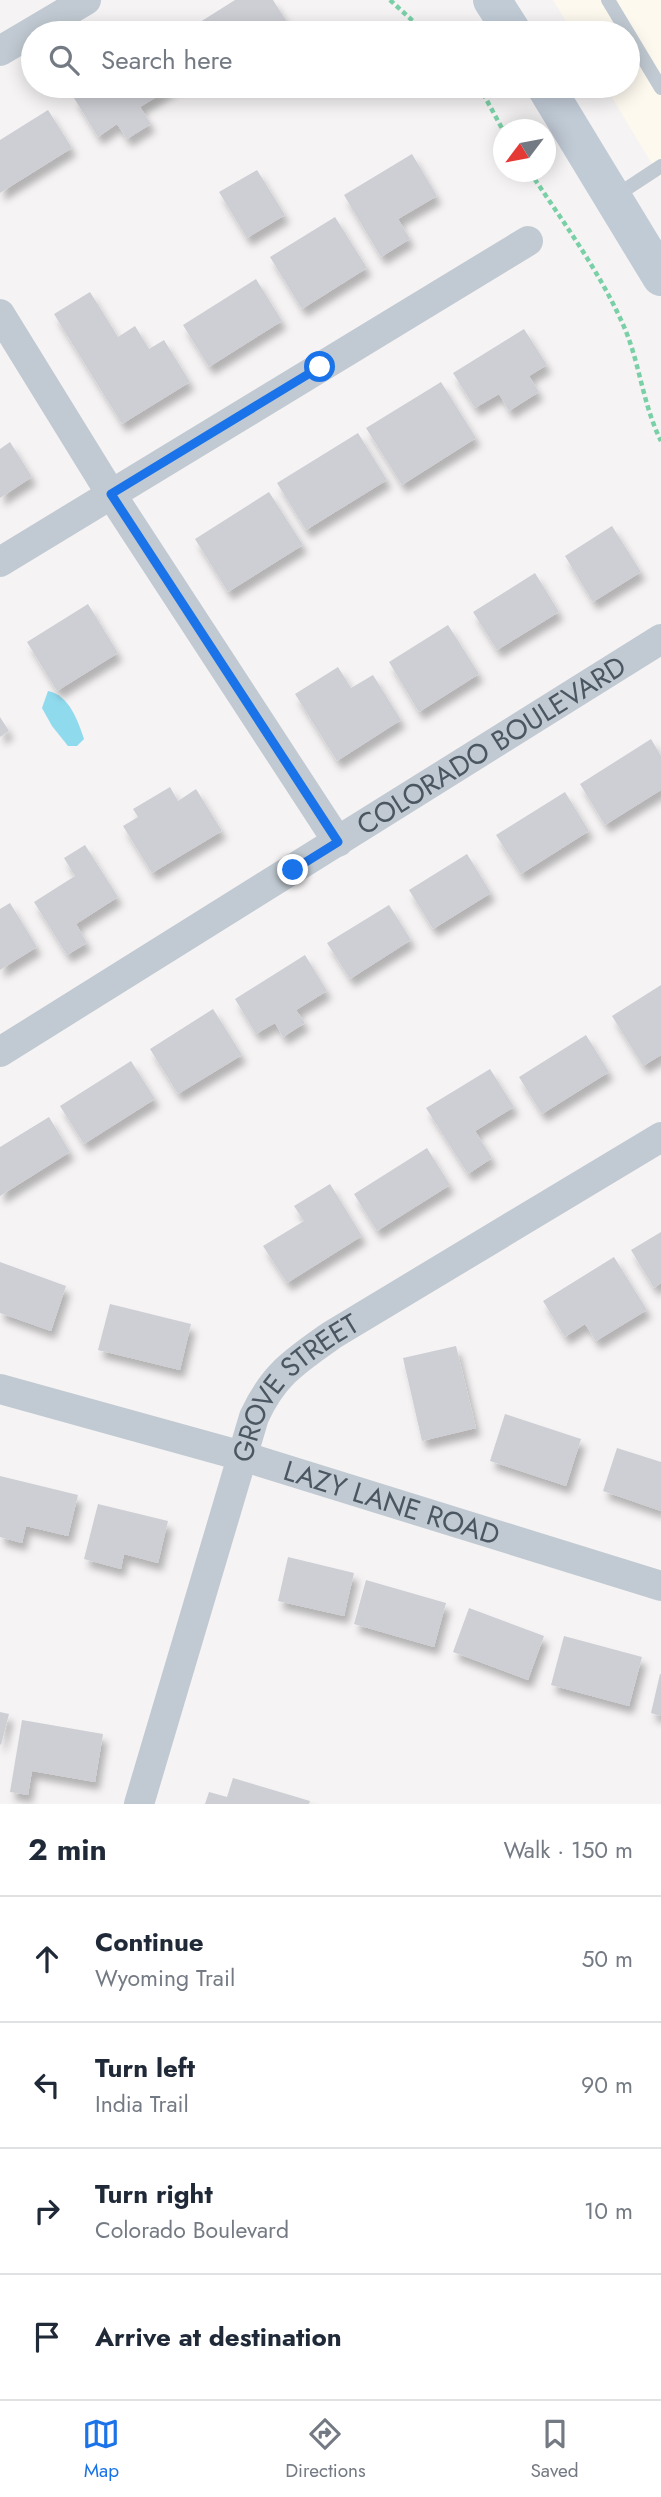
<!DOCTYPE html>
<meta charset="utf-8">
<style>
:root{--surface:#fff;--page:#f6f6f7;--text:#1f2937;--muted:#747a83;--line:#e0e1e3;--accent:#1a73e8}
body{margin:0;font-family:Jost,sans-serif;background:var(--page);color:var(--text)}
.compass{position:absolute;left:493px;top:119px;width:63px;height:63px;border-radius:50%;background:var(--surface);box-shadow:0 4px 18px #0003;rotate:238deg}
.stop{position:absolute;width:21px;height:21px;margin:-16px;border:5px solid #1a73e8;border-radius:50%;background:#fff}
.stop.end{background:#1a73e8;border-color:#fff;box-shadow:0 2px 7px #0008}
.list{margin:0;padding:0;list-style:none}
h2{display:flex;justify-content:space-between;align-items:center;height:91px;margin:0;padding:0 28px;font-size:30px}
h2 small{font-size:23px;font-weight:400;color:var(--muted)}
.list li{display:grid;grid-template-columns:46px 1fr auto;gap:21px;align-items:center;box-sizing:border-box;height:126px;padding:0 28px;border-top:2px solid var(--line)}
.list b{display:block;font-size:26px;white-space:nowrap}
.list p{margin:0;font-size:23px;white-space:nowrap;color:var(--muted)}
.list em{font-size:23px;font-style:normal;color:var(--muted)}
.icon{flex:none;width:38px;height:38px;fill:none;stroke:currentColor;stroke-width:2;stroke-linecap:round;stroke-linejoin:round}
.map{position:relative;flex:none;width:661px;height:1804px;overflow:hidden}
.search{position:absolute;background:var(--surface);box-shadow:0 4px 18px #0003;left:21px;right:21px;top:21px;height:77px;display:flex;align-items:center;gap:18px;box-sizing:border-box;padding:0 24px;border-radius:38px;color:var(--muted);font-size:26px}
.sheet{height:595px;background:var(--surface)}
nav{display:flex;justify-content:space-around;align-items:center;box-sizing:border-box;height:98px;border-top:2px solid var(--line);background:var(--surface);font-size:19px;color:var(--muted)}
nav a{display:grid;justify-items:center;gap:4px}
nav .on{color:var(--accent)}
.map>svg:first-child{display:block}
</style>
<div class="map">
<svg width="661" height="1804" viewBox="0 0 661 1804">
<defs>
<filter id="shadow"><feDropShadow dx="4.5" dy="8" stdDeviation="3.5" flood-color="#0004"/></filter>
</defs>
<rect width="100%" height="100%" fill="#f5f3f3"/>
<path fill="#fdf9ef" d="M 553,0 L 661,0 L 661,179 L 605,86 L 628,86 L 628,33 L 573,33 Z"/>
<path fill="#90daee" d="M 48,691 C 69,695 78,721 84,739 L 77,746 L 68,746 L 52,726 L 42,708 Z"/>
<path fill="#cdcfd5" filter="url(#shadow)" d="M 235,0 L 273,0 L 294,33 L 192,33 L 189,29 Z
M 94,86 L 174,86 L 140,107 L 151,124 L 127,139 L 117,124 L 98,137 L 74,98 Z
M 48,110 L 72,148 L 0,193 L 0,140 Z
M 412,154 L 437,196 L 398,219 L 410,239 L 381,257 L 344,195 Z
M 257,170 L 285,215 L 247,238 L 219,192 Z
M 335,217 L 367,268 L 302,309 L 270,257 Z
M 256,279 L 282,321 L 209,367 L 183,325 Z
M 90,292 L 118,337 L 135,326 L 149,349 L 164,340 L 190,382 L 122,424 L 54,314 Z
M 524,329 L 547,365 L 529,376 L 539,392 L 509,411 L 499,394 L 475,408 L 453,373 Z
M 441,382 L 476,438 L 402,485 L 366,428 Z
M 358,433 L 387,480 L 306,530 L 277,483 Z
M 10,442 L 32,477 L 0,498 L 0,449 Z
M 269,492 L 303,545 L 228,592 L 195,539 Z
M 612,526 L 641,572 L 593,602 L 565,556 Z
M 535,573 L 559,612 L 497,650 L 473,612 Z
M 88,604 L 118,653 L 57,691 L 27,642 Z
M 448,625 L 479,674 L 419,712 L 389,662 Z
M 338,667 L 351,688 L 373,675 L 401,720 L 337,761 L 295,694 Z
M 0,717 L 9,731 L 0,737 Z
M 651,739 L 661,756 L 661,790 L 605,825 L 580,784 Z
M 170,787 L 178,801 L 196,789 L 222,831 L 152,873 L 123,826 L 138,817 L 133,809 Z
M 565,792 L 589,831 L 521,874 L 496,835 Z
M 85,845 L 118,897 L 76,924 L 87,943 L 67,955 L 34,902 L 75,876 L 64,858 Z
M 467,854 L 491,893 L 433,929 L 409,890 Z
M 10,903 L 37,947 L 0,970 L 0,909 Z
M 389,905 L 411,940 L 350,979 L 327,943 Z
M 305,955 L 327,991 L 296,1010 L 305,1023 L 283,1037 L 275,1023 L 256,1034 L 235,999 Z
M 661,985 L 661,1055 L 643,1066 L 612,1016 Z
M 213,1009 L 242,1055 L 178,1094 L 150,1049 Z
M 586,1035 L 609,1072 L 542,1114 L 519,1077 Z
M 131,1061 L 155,1099 L 84,1144 L 60,1106 Z
M 490,1069 L 514,1107 L 475,1131 L 492,1158 L 468,1174 L 426,1108 Z
M 49,1117 L 70,1152 L 0,1196 L 0,1147 Z
M 427,1148 L 450,1185 L 377,1231 L 354,1194 Z
M 330,1184 L 362,1236 L 287,1283 L 263,1246 L 304,1221 L 294,1206 Z
M 661,1232 L 661,1283 L 654,1288 L 631,1250 Z
M 614,1257 L 647,1310 L 596,1341 L 585,1324 L 565,1337 L 543,1301 Z
M 0,1262 L 66,1286 L 51,1331 L 0,1313 Z
M 110,1304 L 191,1324 L 180,1370 L 98,1350 Z
M 456,1346 L 476,1428 L 422,1441 L 403,1358 Z
M 505,1414 L 581,1439 L 566,1486 L 490,1461 Z
M 617,1448 L 661,1462 L 661,1511 L 603,1491 Z
M 0,1476 L 78,1495 L 68,1536 L 26,1526 L 22,1543 L 0,1537 Z
M 98,1504 L 168,1521 L 158,1563 L 124,1554 L 121,1569 L 84,1559 Z
M 288,1557 L 354,1573 L 344,1616 L 278,1601 Z
M 366,1580 L 446,1603 L 434,1647 L 354,1624 Z
M 469,1608 L 544,1636 L 528,1680 L 453,1652 Z
M 564,1636 L 642,1657 L 629,1706 L 551,1685 Z
M 660,1674 L 661,1674 L 661,1716 L 651,1713 Z
M 0,1712 L 9,1714 L 1,1745 L 0,1744 Z
M 22,1720 L 103,1734 L 95,1782 L 32,1771 L 28,1795 L 10,1792 Z
M 233,1778 L 310,1801 L 309,1804 L 205,1804 L 209,1792 L 227,1797 Z"/>
<g fill="none" stroke-linecap="round" stroke-linejoin="round">
<path stroke="#7ad0a6" stroke-width="4.5" stroke-dasharray="5 3.5" stroke-linecap="butt" d="M 390,0 L 426,33
M 479,86 L 504,132
M 530,172 C 563,222 601,273 625,329 C 640,365 643,405 661,441"/>
<path stroke="#c1cad2" stroke-width="14" d="M 608,0 L 661,88
M 614,197 L 661,166"/>
<g stroke="#c1cad2" stroke-width="30">
<path d="M 0,51 L 86,0"/>
<path d="M 0,314 L 111,494 L 338,842"/>
<path d="M 0,562 L 528,241"/>
<path id="s1" d="M 0,1052 L 661,639"/>
<path id="s2" d="M 0,1389 L 242,1456 L 661,1586"/>
<path id="s3" d="M 139,1804 L 254,1417 C 273,1375 295,1361 332,1335 L 661,1137"/>
</g>
<path stroke="#c1cbd6" stroke-width="38" d="M 492,0 L 513,33
M 545,86 L 661,277"/>
</g>
<g fill="none" stroke-linecap="round" stroke-linejoin="round">
<path stroke="#1a73e8" stroke-width="9" d="M 293,870 L 338,842 L 111,494 L 320,367"/>
</g>
<g text-anchor="middle" dominant-baseline="central" stroke-width="6" stroke-linejoin="round" paint-order="stroke">
<g font-size="28" fill="#4a5661" stroke="#fff">
<text stroke="none"><textPath href="#s1" startOffset="579">COLORADO BOULEVARD</textPath></text>
<text stroke="none"><textPath href="#s3" startOffset="452">GROVE STREET</textPath></text>
<text stroke="none"><textPath href="#s2" startOffset="408">LAZY LANE ROAD</textPath></text>
</g>
</g>
</svg>
<svg class="compass" viewBox="-18 -18 36 36"><path d="M0-13l5 13h-10z" fill="#e53935"/><path d="M0 13l5-13h-10z" fill="#747a83"/></svg>
<div class="stop" style="left:320px;top:367px"></div>
<div class="stop end" style="left:293px;top:870px"></div>
<div class="search"><svg class="icon" aria-label="search" viewBox="0 0 24 24"><circle cx="10" cy="10" r="6"/><path d="M15 15l6 6"/></svg>Search here</div>
</div>
<section class="sheet">
<h2>2 min<small>Walk · 150 m</small></h2>
<ul class="list">
<li><svg class="icon" aria-label="ahead" viewBox="0 0 24 24"><path d="M12 20V5M6 11l6-6 6 6"/></svg><div><b>Continue</b><p>Wyoming Trail</p></div><em>50 m</em></li>
<li><svg class="icon" aria-label="left" viewBox="0 0 24 24"><path d="M17 20v-9H6M10 6l-5 5 5 5"/></svg><div><b>Turn left</b><p>India Trail</p></div><em>90 m</em></li>
<li><svg class="icon" aria-label="right" viewBox="0 0 24 24"><path d="M7 20v-9h11M14 6l5 5-5 5"/></svg><div><b>Turn right</b><p>Colorado Boulevard</p></div><em>10 m</em></li>
<li><svg class="icon" aria-label="arrive" viewBox="0 0 24 24"><path d="M6 21V4h12l-3 4 3 4H6"/></svg><div><b>Arrive at destination</b></div></li>
</ul>
</section>
<nav>
<a class="on"><svg class="icon" aria-label="map" viewBox="0 0 24 24"><path d="M3 6l6-2 6 2 6-2v14l-6 2-6-2-6 2zM9 4v14M15 6v14"/></svg>Map</a>
<a><svg class="icon" aria-label="directions" viewBox="0 0 24 24"><path d="M12 3l9 9-9 9-9-9zM9 14v-3h6M13 9l2 2-2 2"/></svg>Directions</a>
<a><svg class="icon" aria-label="saved" viewBox="0 0 24 24"><path d="M7 4h10v16l-5-4-5 4z"/></svg>Saved</a>
</nav>
